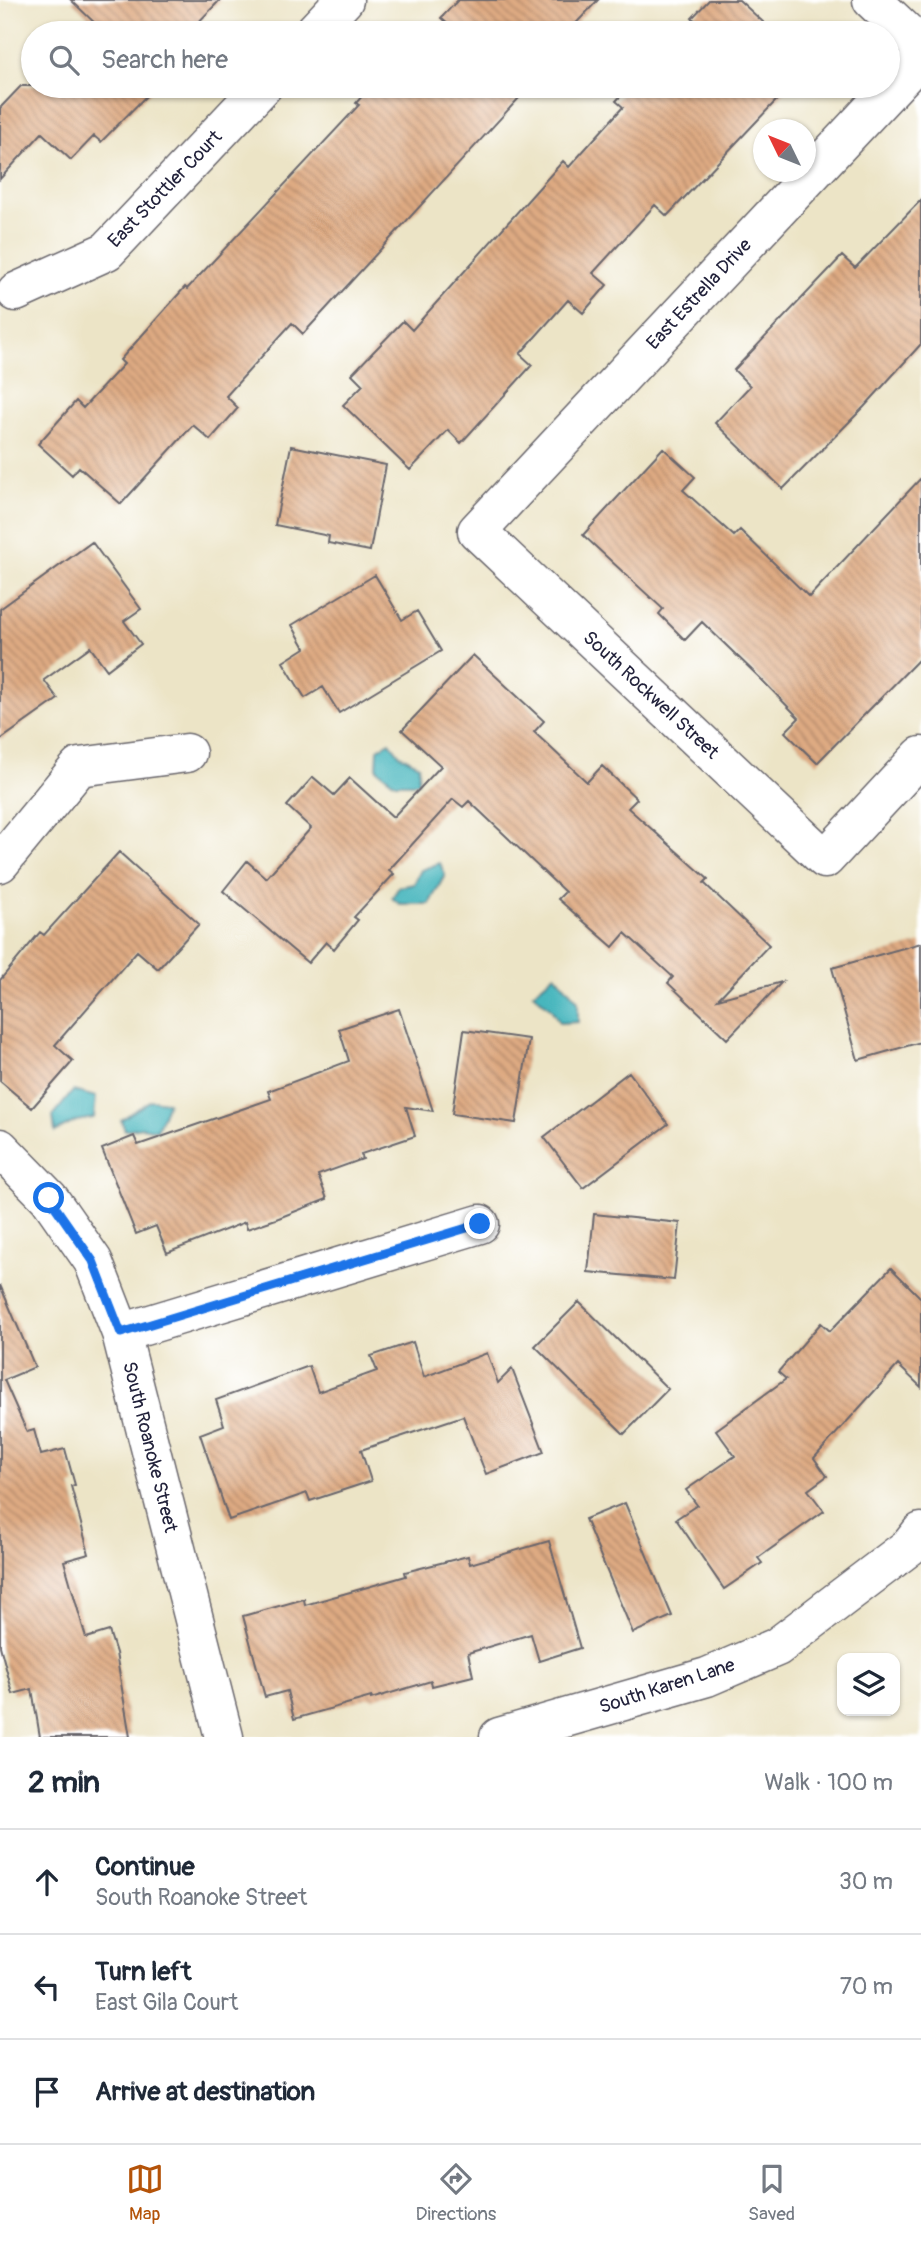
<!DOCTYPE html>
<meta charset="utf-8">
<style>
:root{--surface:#fff;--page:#f2f2f3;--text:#1f2937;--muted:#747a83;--line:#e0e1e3;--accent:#b45309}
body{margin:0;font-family:Pangolin,sans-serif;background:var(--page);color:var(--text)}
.controls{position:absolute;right:21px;bottom:21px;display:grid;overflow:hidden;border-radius:14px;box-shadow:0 2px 5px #0004}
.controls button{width:63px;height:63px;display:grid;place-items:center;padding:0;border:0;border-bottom:2px solid var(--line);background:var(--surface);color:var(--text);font:35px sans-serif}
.compass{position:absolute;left:753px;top:119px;width:63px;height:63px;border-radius:50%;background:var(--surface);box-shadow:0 2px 5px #0004;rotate:313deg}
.stop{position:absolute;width:21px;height:21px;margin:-16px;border:5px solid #1a73e8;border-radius:50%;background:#fff}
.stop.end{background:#1a73e8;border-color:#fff;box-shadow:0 2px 7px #0008}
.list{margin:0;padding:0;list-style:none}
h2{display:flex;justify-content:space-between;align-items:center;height:91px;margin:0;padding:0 28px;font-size:30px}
h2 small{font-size:23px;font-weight:400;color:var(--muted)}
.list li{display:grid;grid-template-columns:46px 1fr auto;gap:21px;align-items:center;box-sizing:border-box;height:105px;padding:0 28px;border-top:2px solid var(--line)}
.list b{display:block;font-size:26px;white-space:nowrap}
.list p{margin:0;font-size:23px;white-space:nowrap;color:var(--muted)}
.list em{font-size:23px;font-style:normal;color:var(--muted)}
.icon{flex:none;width:38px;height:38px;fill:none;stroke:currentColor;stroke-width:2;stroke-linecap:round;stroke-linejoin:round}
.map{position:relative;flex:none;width:921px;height:1737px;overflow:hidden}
.search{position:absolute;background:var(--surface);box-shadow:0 2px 5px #0004;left:21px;right:21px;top:21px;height:77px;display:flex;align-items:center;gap:18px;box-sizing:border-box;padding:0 24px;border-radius:38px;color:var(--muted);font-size:26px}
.sheet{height:406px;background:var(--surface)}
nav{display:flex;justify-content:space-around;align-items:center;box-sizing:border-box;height:98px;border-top:2px solid var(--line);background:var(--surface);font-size:19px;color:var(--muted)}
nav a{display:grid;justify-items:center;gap:4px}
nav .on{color:var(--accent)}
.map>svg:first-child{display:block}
</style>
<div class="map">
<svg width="921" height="1737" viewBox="0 0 921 1737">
<defs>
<pattern id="building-back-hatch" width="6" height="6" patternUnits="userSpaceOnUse" patternTransform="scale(1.75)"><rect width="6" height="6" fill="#deaa82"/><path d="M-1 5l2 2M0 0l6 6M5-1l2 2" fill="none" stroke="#b48a6c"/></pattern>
</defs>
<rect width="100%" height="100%" fill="#fff"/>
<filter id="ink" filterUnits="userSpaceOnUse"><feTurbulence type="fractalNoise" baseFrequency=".0143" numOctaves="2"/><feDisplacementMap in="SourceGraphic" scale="14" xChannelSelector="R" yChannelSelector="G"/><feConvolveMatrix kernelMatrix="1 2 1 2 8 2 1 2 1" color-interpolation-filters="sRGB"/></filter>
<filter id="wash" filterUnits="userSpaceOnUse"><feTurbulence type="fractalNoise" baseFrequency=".00686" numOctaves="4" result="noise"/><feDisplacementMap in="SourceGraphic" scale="28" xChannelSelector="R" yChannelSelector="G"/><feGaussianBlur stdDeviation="1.57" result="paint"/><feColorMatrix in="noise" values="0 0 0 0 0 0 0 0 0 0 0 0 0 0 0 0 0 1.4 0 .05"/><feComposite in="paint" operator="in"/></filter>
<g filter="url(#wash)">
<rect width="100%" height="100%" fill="#ece4c6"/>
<path fill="#46b6bd" stroke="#346c7c" stroke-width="2" d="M 390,742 L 400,755 L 419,765 L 418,783 L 395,783 L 377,769 L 378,749 Z
M 440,863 L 445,875 L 429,904 L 400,904 L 392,898 L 399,887 L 414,884 L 421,870 Z
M 555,974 L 578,1001 L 578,1022 L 560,1023 L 551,1009 L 533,993 Z
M 73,1091 L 96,1097 L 94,1118 L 76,1121 L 55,1132 L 53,1116 Z
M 151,1100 L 168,1102 L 157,1130 L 142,1127 L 125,1130 L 121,1120 Z"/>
<g id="blocks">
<path fill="url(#building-back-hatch)" d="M 71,0 L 220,0 L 188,33 L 105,33 Z
M 458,0 L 598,0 L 567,33 L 458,33 L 441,18 Z
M 709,0 L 739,0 L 775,33 L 692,33 L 700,24 L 692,18 Z
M 21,86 L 156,86 L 101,142 L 94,136 L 71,160 L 42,133 L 0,179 L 0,108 Z
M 371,86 L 530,86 L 303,334 L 292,323 L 226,396 L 238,408 L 210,440 L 193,425 L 121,504 L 79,467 L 72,475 L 38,444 L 76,401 L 83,408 L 124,364 L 120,360 L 185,287 L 187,289 L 359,105 L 356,103 Z
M 630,86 L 790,86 L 667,216 L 655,205 L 593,273 L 607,285 L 583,313 L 568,300 L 520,354 L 532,365 L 461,443 L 448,430 L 410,470 L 343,405 L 363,385 L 352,374 L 403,321 L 412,330 L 563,161 L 569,167 L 623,107 L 616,101 Z
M 921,200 L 921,344 L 864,407 L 783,489 L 715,423 L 750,386 L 734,370 L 842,256 L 855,268 Z
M 291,446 L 386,465 L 370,551 L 328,543 L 329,536 L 275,525 Z
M 663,448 L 695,477 L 683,490 L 734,536 L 740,530 L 809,597 L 921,478 L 921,657 L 817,763 L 785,732 L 799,718 L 760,678 L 702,622 L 685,640 L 659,614 L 663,609 L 583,535 Z
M 92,542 L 141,609 L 124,621 L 141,644 L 107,670 L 90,647 L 44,680 L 58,699 L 0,740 L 0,609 Z
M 375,575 L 402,620 L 417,611 L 441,651 L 339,713 L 323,687 L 305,698 L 283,662 L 305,648 L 292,625 Z
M 473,655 L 544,721 L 534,732 L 587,782 L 602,766 L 637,799 L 628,808 L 708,879 L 704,883 L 769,945 L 718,999 L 782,982 L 727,1039 L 668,983 L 673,977 L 625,933 L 613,947 L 558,899 L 565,892 L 469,801 L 463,807 L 453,799 L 389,870 L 394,874 L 354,917 L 358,920 L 334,949 L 326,942 L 308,963 L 223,891 L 247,861 L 266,878 L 311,828 L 287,806 L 313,777 L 334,795 L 350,778 L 393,817 L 441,766 L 402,730 Z
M 119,852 L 199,924 L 158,969 L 137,951 L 55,1045 L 73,1061 L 32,1108 L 0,1081 L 0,980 L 40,932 L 44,935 Z
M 921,943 L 921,1042 L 858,1060 L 832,968 Z
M 399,1009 L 433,1111 L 406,1107 L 415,1136 L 361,1154 L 363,1159 L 318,1175 L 327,1199 L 276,1219 L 247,1229 L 245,1222 L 167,1253 L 156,1226 L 136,1234 L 102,1149 L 134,1136 L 138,1145 L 271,1099 L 268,1091 L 349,1061 L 339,1029 Z
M 464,1030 L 529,1039 L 516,1123 L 452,1114 Z
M 629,1072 L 668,1124 L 583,1188 L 544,1137 Z
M 594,1214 L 680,1223 L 674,1280 L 588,1272 Z
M 891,1268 L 921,1298 L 921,1387 L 898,1365 L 814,1458 L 827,1476 L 808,1490 L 824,1511 L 758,1558 L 762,1563 L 724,1589 L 676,1519 L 697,1505 L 686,1490 L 735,1456 L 716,1430 L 786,1379 L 778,1372 L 821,1323 L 830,1331 Z
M 0,1285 L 35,1367 L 4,1380 L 27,1432 L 34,1430 L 41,1455 L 65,1449 L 75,1485 L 71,1486 L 89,1554 L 64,1561 L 86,1638 L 109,1631 L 116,1653 L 130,1737 L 40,1737 L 32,1689 L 13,1694 L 0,1646 Z
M 579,1302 L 668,1389 L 624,1434 L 535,1346 Z
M 413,1342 L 424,1377 L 487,1353 L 498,1383 L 512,1369 L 544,1452 L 486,1474 L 463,1416 L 361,1450 L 371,1481 L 310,1501 L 307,1493 L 229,1520 L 200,1434 L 224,1425 L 216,1400 L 309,1366 L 318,1392 L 377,1371 L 371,1356 Z
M 625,1503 L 672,1616 L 633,1633 L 585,1519 Z
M 549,1541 L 580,1648 L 539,1661 L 531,1634 L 468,1653 L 473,1676 L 432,1686 L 431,1681 L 371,1699 L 371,1697 L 294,1719 L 287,1691 L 265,1697 L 243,1616 L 304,1599 L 305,1605 L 406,1576 L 405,1572 L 468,1556 L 470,1564 Z"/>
</g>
</g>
<g filter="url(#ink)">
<use href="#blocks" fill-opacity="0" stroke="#69666c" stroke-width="2"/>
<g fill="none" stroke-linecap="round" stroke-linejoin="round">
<defs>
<path id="minor" d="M 872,0 L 921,46
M 313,33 L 344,0
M 921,57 L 477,531 L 825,859 L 921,756
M 16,292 L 107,251 L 263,86
M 0,863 L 79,767 L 187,753
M 0,1148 L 49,1198 L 93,1261 L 121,1333 L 224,1737
M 121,1333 L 480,1224
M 499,1737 L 707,1677 L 777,1647 L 910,1546 L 921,1532"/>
</defs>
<use href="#minor" stroke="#69666c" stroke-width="41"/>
<use href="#minor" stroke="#fff" stroke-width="38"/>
</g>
</g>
<g fill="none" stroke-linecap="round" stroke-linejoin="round" filter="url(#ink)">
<path stroke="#1a73e8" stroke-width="9" d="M 49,1198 L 93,1261 L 121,1333 L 480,1224"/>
</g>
<g text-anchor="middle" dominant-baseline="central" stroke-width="5" stroke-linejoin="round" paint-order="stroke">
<g font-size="19" fill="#22223b" stroke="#fff">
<text transform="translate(165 189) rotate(-46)">East Stottler Court</text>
<text transform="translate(699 294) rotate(-47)">East Estrella Drive</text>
<text transform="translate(651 695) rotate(43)">South Rockwell Street</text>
<text transform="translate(150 1447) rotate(76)">South Roanoke Street</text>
<text transform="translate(667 1686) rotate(-18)">South Karen Lane</text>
</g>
</g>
</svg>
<div class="controls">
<button><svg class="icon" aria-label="layers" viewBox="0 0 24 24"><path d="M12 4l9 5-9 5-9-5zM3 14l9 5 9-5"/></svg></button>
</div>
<svg class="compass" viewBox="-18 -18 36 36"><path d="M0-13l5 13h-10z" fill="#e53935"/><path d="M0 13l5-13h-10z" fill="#747a83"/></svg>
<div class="stop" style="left:49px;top:1198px"></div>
<div class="stop end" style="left:480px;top:1224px"></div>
<div class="search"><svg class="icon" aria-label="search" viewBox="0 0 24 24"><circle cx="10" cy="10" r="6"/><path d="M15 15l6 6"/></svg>Search here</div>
</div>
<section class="sheet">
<h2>2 min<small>Walk · 100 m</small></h2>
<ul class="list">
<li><svg class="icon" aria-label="ahead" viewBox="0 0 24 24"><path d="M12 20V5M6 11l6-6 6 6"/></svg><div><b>Continue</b><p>South Roanoke Street</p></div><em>30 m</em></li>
<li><svg class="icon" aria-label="left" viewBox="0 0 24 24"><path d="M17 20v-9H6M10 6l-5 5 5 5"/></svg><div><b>Turn left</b><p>East Gila Court</p></div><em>70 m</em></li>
<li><svg class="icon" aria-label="arrive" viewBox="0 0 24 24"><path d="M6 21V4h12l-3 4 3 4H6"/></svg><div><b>Arrive at destination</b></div></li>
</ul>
</section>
<nav>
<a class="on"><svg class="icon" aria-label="map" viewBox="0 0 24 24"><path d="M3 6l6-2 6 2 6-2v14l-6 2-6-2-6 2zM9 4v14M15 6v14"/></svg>Map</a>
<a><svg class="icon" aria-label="directions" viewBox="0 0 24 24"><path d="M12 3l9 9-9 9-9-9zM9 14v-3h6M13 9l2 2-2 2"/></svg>Directions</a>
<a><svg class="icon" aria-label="saved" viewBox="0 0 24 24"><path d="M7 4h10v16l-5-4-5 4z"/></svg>Saved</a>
</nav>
